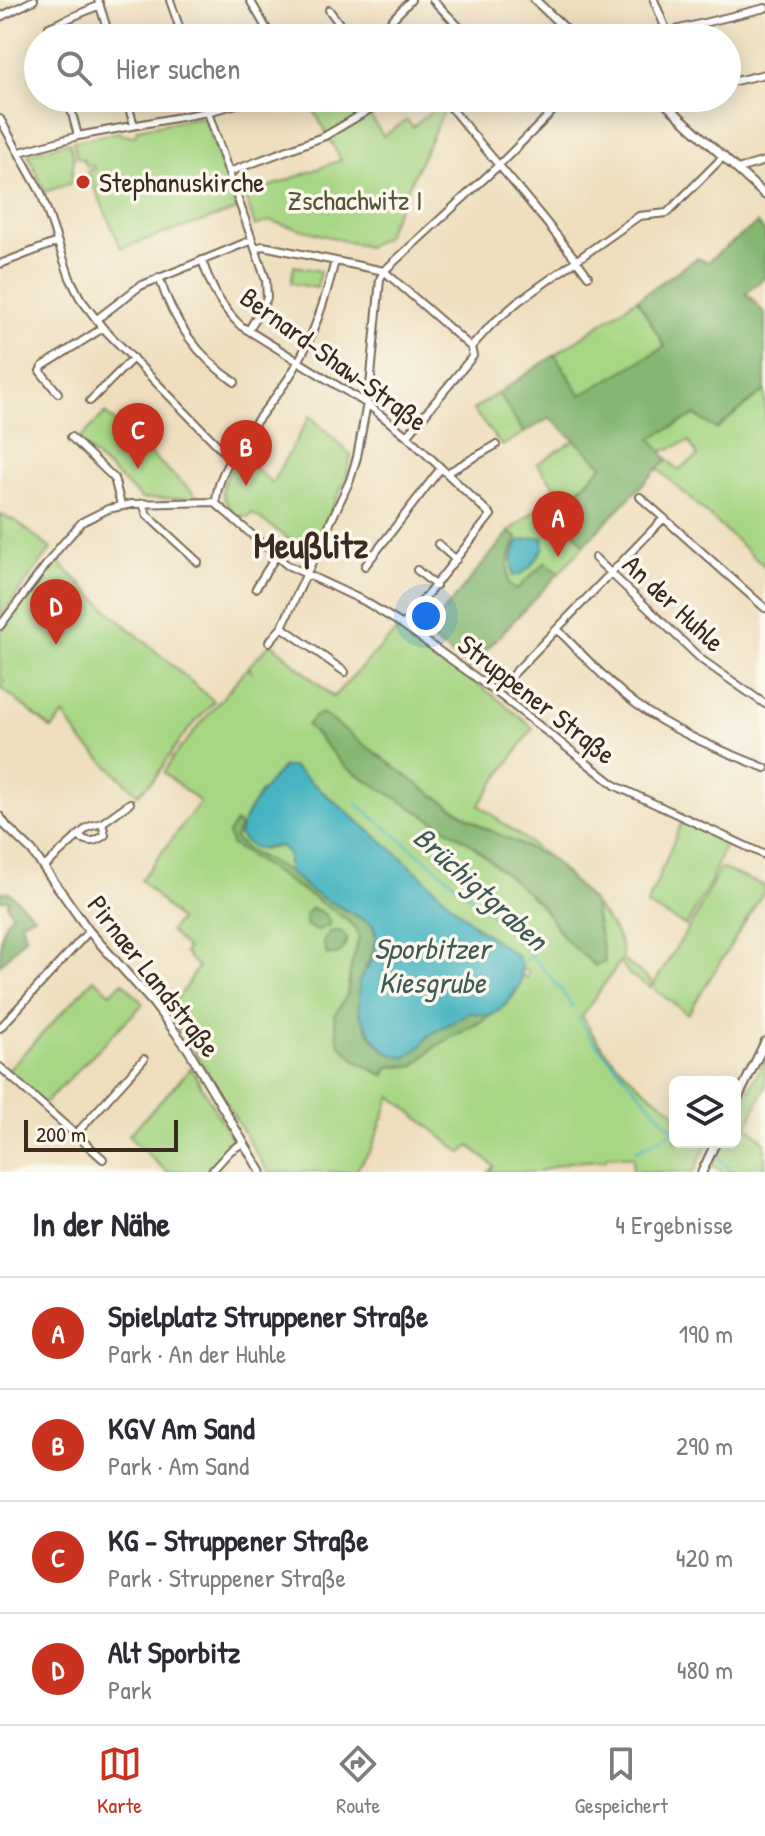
<!DOCTYPE html>
<html lang="de">
<meta charset="utf-8">
<style>
:root{--surface:#fff;--page:#f7f7f7;--text:#2b2b33;--muted:#7c7c81;--line:#e1e1e2;--accent:#c8321e}
body{margin:0;font-family:"Patrick Hand",sans-serif;background:var(--page);color:var(--text)}
.controls{position:absolute;right:24px;bottom:24px;display:grid;overflow:hidden;border-radius:12px;box-shadow:0 4px 20px #0003}
.controls button{width:72px;height:72px;display:grid;place-items:center;padding:0;border:0;border-bottom:2px solid var(--line);background:var(--surface);color:var(--text);font:40px sans-serif}
.scale{position:absolute;left:24px;bottom:20px;width:154px;box-sizing:border-box;padding-left:8px;border:4px solid #3b2a1e;border-top:0;font-size:22px;line-height:28px;white-space:nowrap;color:#3b2a1e;-webkit-text-stroke:6px #fbf7ec;paint-order:stroke}
.you{position:absolute;left:426px;top:616px;width:28px;height:28px;margin:-20px;border:6px solid #fff;border-radius:50%;background:#1a73e8;box-shadow:0 0 0 12px #1a73e833}
.badge{display:grid;place-items:center;width:52px;height:52px;border-radius:50%;background:var(--accent);color:#fff;font-size:26px;font-weight:700}
.pin{position:absolute;translate:-50% -66px;filter:drop-shadow(0 2px 4px #0008)}
.pin::after{content:'';position:absolute;top:42px;width:28px;height:24px;background:inherit;clip-path:polygon(0 0,100% 0,50% 100%)}
.list{margin:0;padding:0;list-style:none}
h2{display:flex;justify-content:space-between;align-items:center;height:104px;margin:0;padding:0 32px;font-size:34px}
h2 small{font-size:26px;font-weight:400;color:var(--muted)}
.list li{display:grid;grid-template-columns:52px 1fr auto;gap:24px;align-items:center;box-sizing:border-box;height:112px;padding:0 32px;border-top:2px solid var(--line)}
.list b{display:block;font-size:30px;white-space:nowrap}
.list p{margin:0;font-size:26px;white-space:nowrap;color:var(--muted)}
.list em{font-size:26px;font-style:normal;color:var(--muted)}
.icon{flex:none;width:44px;height:44px;fill:none;stroke:currentColor;stroke-width:2;stroke-linecap:round;stroke-linejoin:round}
.map{position:relative;flex:none;width:765px;height:1172px;overflow:hidden}
.search{position:absolute;background:var(--surface);box-shadow:0 4px 20px #0003;left:24px;right:24px;top:24px;height:88px;display:flex;align-items:center;gap:20px;box-sizing:border-box;padding:0 28px;border-radius:44px;color:var(--muted);font-size:30px}
.sheet{height:552px;background:var(--surface)}
nav{display:flex;justify-content:space-around;align-items:center;box-sizing:border-box;height:112px;border-top:2px solid var(--line);background:var(--surface);font-size:22px;color:var(--muted)}
nav a{display:grid;justify-items:center;gap:4px}
nav .on{color:var(--accent)}
.map>svg:first-child{display:block}
</style>
<div class="map">
<svg width="765" height="1172" viewBox="0 0 765 1172">
<rect width="100%" height="100%" fill="#fbf7ec"/>
<filter id="ink" filterUnits="userSpaceOnUse"><feTurbulence type="fractalNoise" baseFrequency=".0125" numOctaves="2"/><feDisplacementMap in="SourceGraphic" scale="16" xChannelSelector="R" yChannelSelector="G"/><feConvolveMatrix kernelMatrix="1 2 1 2 8 2 1 2 1" color-interpolation-filters="sRGB"/></filter>
<filter id="wash" filterUnits="userSpaceOnUse"><feTurbulence type="fractalNoise" baseFrequency=".006" numOctaves="4" result="noise"/><feDisplacementMap in="SourceGraphic" scale="32" xChannelSelector="R" yChannelSelector="G"/><feGaussianBlur stdDeviation="1.8" result="paint"/><feColorMatrix in="noise" values="0 0 0 0 0 0 0 0 0 0 0 0 0 0 0 0 0 1.4 0 .05"/><feComposite in="paint" operator="in"/></filter>
<g filter="url(#wash)">
<rect width="100%" height="100%" fill="#eedebe"/>
<path fill="#a7d684" stroke="#718051" stroke-width="2" fill-rule="evenodd" d="M 307,98 L 323,98 L 325,102 L 332,98 L 359,98 L 383,136 L 407,120 L 413,127 L 441,103 L 445,109 L 384,238 L 367,247 L 270,221 L 255,226 L 245,196 L 341,160 Z
M 204,116 L 237,210 L 121,248 L 87,171 L 94,169 L 93,165 L 87,166 L 83,159 L 77,157 L 73,141 L 120,132 L 121,135 L 135,136 L 138,129 Z
M 69,142 L 74,158 L 71,183 L 45,192 L 28,154 Z
M 294,266 L 320,271 L 317,288 L 291,283 Z
M 637,299 L 665,346 L 581,396 L 555,355 Z
M 765,390 L 765,567 L 658,469 L 667,459 L 678,470 L 698,456 L 689,441 L 661,452 L 650,438 L 695,415 L 716,429 Z
M 498,393 L 524,433 L 502,446 L 473,410 Z
M 105,413 L 199,498 L 142,499 L 78,441 Z
M 310,416 L 351,455 L 346,479 L 310,554 L 252,513 L 248,518 L 243,515 L 240,520 C 212,489 222,487 240,455 L 272,483 Z
M 575,440 L 603,466 C 588,481 569,494 561,514 L 584,545 L 559,573 L 546,562 L 516,590 L 508,584 L 508,562 L 517,538 L 509,532 L 546,501 L 556,488 L 537,464 Z
M 0,514 L 16,521 L 51,549 L 0,617 Z
M 55,559 L 110,612 L 214,701 L 181,738 L 155,778 L 138,794 L 81,740 L 64,715 L 52,729 L 0,687 L 4,682 L 0,677 L 0,633 Z
M 400,627 L 494,696 L 533,728 L 479,805 L 551,859 L 483,827 L 423,788 L 345,767 L 470,843 L 539,903 L 566,940 L 605,962 L 593,902 C 605,919 624,937 622,959 L 651,981 L 651,988 L 630,975 L 620,962 L 582,1016 C 603,1057 638,1085 675,1112 L 675,1142 L 708,1142 L 694,1172 L 633,1172 L 633,1157 L 608,1156 L 605,1160 L 569,1162 L 537,1172 L 489,1172 L 494,1166 L 470,1146 L 462,1153 L 391,1096 L 372,1148 L 355,1172 L 268,1172 L 191,1046 L 163,1010 L 182,993 L 198,967 L 184,953 L 187,949 L 170,931 L 179,920 L 141,880 L 200,802 L 164,773 L 173,757 L 247,668 L 251,671 L 249,666 L 271,643 L 333,697 ZM 293,767 L 399,856 L 475,926 L 517,956 L 522,970 L 528,970 L 528,976 L 527,978 L 522,975 C 516,1014 467,1026 438,1045 C 429,1051 422,1059 414,1066 L 388,1067 L 385,1075 C 349,1058 347,1053 335,1016 L 347,995 L 351,967 L 359,938 L 357,930 L 346,919 L 231,844 L 235,823 L 237,829 L 235,839 L 249,851 L 288,871 L 288,854 L 281,846 L 262,850 L 239,835 L 261,791 Z
M 682,821 L 726,841 L 710,883 L 686,926 L 647,905 Z
M 720,868 L 765,886 L 765,890 L 688,1014 L 655,990 L 654,984 L 697,914 Z
M 94,979 L 110,993 L 123,982 L 143,1004 L 44,1104 L 7,1071 Z
M 765,1059 L 765,1088 L 747,1126 L 765,1142 L 765,1172 L 722,1172 L 712,1165 L 722,1142 L 735,1142 L 735,1117 Z
M 191,1068 L 231,1138 L 231,1143 L 206,1172 L 167,1172 L 128,1136 Z"/>
<path fill="#85b772" stroke="#607048" stroke-width="2" d="M 757,223 L 765,232 L 765,277 L 746,293 L 765,314 L 765,390 L 716,429 L 695,415 L 651,438 L 667,459 L 584,545 L 561,513 L 562,505 L 580,490 L 603,465 L 550,418 L 524,433 L 498,393 L 555,355 L 581,395 L 665,347 L 637,299 L 697,258 L 707,262 Z
M 509,532 L 517,538 L 508,562 L 508,584 L 516,590 L 546,562 L 559,573 L 470,667 L 424,635 Z
M 322,713 L 423,788 L 483,827 L 551,859 L 593,902 L 605,962 L 595,966 L 566,940 L 539,903 L 470,843 L 345,767 L 307,725 L 314,717 Z
M 235,823 L 240,825 L 235,839 L 248,851 L 288,871 L 312,892 L 372,924 C 382,946 368,959 361,978 C 358,985 364,1021 367,1029 C 371,1039 380,1047 388,1053 L 421,1046 L 429,1035 L 470,1012 L 490,1016 L 435,1047 L 414,1066 L 388,1067 L 384,1076 L 358,1062 L 339,1044 L 334,1016 L 347,995 L 351,967 L 359,939 L 357,930 L 346,919 L 231,844 L 228,834 Z
M 0,892 L 9,892 L 34,916 L 21,921 L 25,937 L 0,965 C 0,945 0,925 12,914 L 7,905 L 9,900 L 0,900 Z
M 311,908 C 321,911 328,914 330,925 L 316,931 L 306,925 L 305,915 Z
M 340,931 L 347,938 L 344,948 L 337,955 L 327,955 L 323,942 L 330,932 Z"/>
<path fill="#46b5c1" stroke="#407070" stroke-width="2" d="M 539,537 L 543,538 L 544,547 C 537,558 528,575 513,576 L 512,559 L 519,541 Z
M 283,767 L 293,767 L 400,856 L 475,926 L 517,956 L 522,970 L 520,985 L 506,1004 L 490,1016 L 470,1012 L 429,1035 L 421,1046 L 406,1058 L 388,1053 L 376,1042 L 359,1013 L 359,981 L 372,960 L 376,933 L 372,924 L 312,892 L 288,871 L 288,854 L 281,846 C 259,848 256,854 239,835 C 246,809 264,788 283,767 Z"/>
<g fill="none" stroke-linecap="round" stroke-linejoin="round">
<path stroke="#46b5c1" stroke-width="2" d="M 357,804 C 431,865 519,927 573,1007
M 520,963 L 531,955
M 578,1017 L 588,1035 L 675,1132
M 697,1142 L 704,1146
M 636,1151 L 673,1132
M 717,1156 L 733,1172"/>
</g>
</g>
<g filter="url(#ink)">
<g fill="none" stroke-linecap="round" stroke-linejoin="round">
<defs>
<path id="minor" d="M 98,0 L 110,38
M 170,0 L 183,38
M 250,0 L 272,38
M 433,0 L 470,38
M 654,0 L 667,32
M 329,10 L 350,38
M 0,17 L 34,0
M 386,26 L 395,38
M 51,38 L 49,27 L 100,5
M 370,38 L 387,25 L 411,0
M 654,38 L 667,32 L 765,8
M 727,83 L 765,74
M 68,98 L 78,136
M 126,98 L 134,125
M 203,98 L 266,280 L 267,298 L 249,330
M 443,98 C 491,158 543,214 588,276
M 530,98 L 547,115
M 0,119 L 41,193 L 70,278 L 80,298 L 103,328 L 231,459
M 20,152 L 78,136 L 207,112 L 260,98
M 738,169 L 765,161
M 229,172 L 325,136 L 389,98
M 255,248 L 263,246 L 384,271 L 471,347
M 202,260 C 211,287 220,306 241,326 L 367,404 L 407,436 L 491,515 L 403,625
M 0,264 L 57,242
M 159,277 C 173,321 196,356 235,382
M 97,319 L 140,286 L 252,240
M 58,393 L 40,371 L 43,366 L 103,328
M 90,401 L 133,358
M 407,436 L 473,356 L 471,347 L 491,325 L 519,301 L 639,216 L 667,213 L 724,156
M 71,437 L 114,478 L 121,505
M 447,473 L 496,445
M 640,497 L 765,608
M 143,503 L 147,515 L 198,562
M 216,504 C 216,459 271,409 293,371 C 314,336 325,300 335,261
M 438,544 L 456,560
M 595,558 L 702,660 L 765,704
M 365,566 L 441,468
M 417,570 L 436,586
M 256,588 L 276,556
M 0,626 L 59,548 L 82,522 L 108,509 L 132,504 L 214,502 L 287,565 L 364,601 L 403,625 L 496,692 L 616,786 L 765,855
M 282,627 L 345,672
M 558,630 C 583,655 608,683 636,704 C 675,733 721,750 765,768
M 269,642 L 282,627 L 350,480 L 357,457 L 370,387 L 380,279 L 384,271 L 498,166 L 566,98
M 496,692 L 664,518
M 77,836 C 89,843 94,843 105,835 L 102,823
M 44,867 L 88,827 L 102,823 L 130,803
M 0,1028 L 89,931
M 0,1067 L 103,1159
M 76,1134 L 144,1059
M 211,1172 L 230,1151 L 243,1143"/>
<path id="tertiary" d="M 535,0 L 575,38
M 659,98 L 765,195
M 0,817 L 7,827 L 32,851 L 89,931 L 153,1003 L 188,1049 L 261,1172
M 735,1104 L 765,1042
M 702,1172 L 716,1142"/>
</defs>
<use href="#minor" stroke="#7a6956" stroke-width="10"/>
<use href="#tertiary" stroke="#7a6956" stroke-width="11"/>
<use href="#minor" stroke="#fff" stroke-width="6"/>
<use href="#tertiary" stroke="#fff" stroke-width="7"/>
</g>
</g>
<circle fill="#c8321e" stroke="#fbf7ec" stroke-width="3" cx="83" cy="182" r="8"/>
<g text-anchor="middle" dominant-baseline="central" stroke-width="7" stroke-linejoin="round" paint-order="stroke">
<g font-size="28" fill="#3b2a1e" stroke="#fbf7ec" text-anchor="start">
<text x="99" y="182">Stephanuskirche</text>
</g>
<g font-size="28" fill="#565538" stroke="#fbf7ec">
<text x="355" y="200">Zschachwitz I</text>
</g>
<g font-size="28" fill="#3b2a1e" stroke="#fbf7ec">
<text transform="translate(334 359) rotate(36)">Bernard-Shaw-Straße</text>
<text transform="translate(674 603) rotate(43)">An der Huhle</text>
<text transform="translate(537 699) rotate(38)">Struppener Straße</text>
<text transform="translate(154 976) rotate(52)">Pirnaer Landstraße</text>
</g>
<g font-size="30" font-style="italic" fill="#3f5b57" stroke="#fbf7ec">
<text transform="translate(481 888) rotate(42)">Brüchigtgraben</text>
<text x="432" y="948">Sporbitzer<tspan x="432" dy="34">Kiesgrube</tspan></text>
</g>
<g font-size="36" font-weight="bold" fill="#3b2a1e" stroke="#fbf7ec">
<text x="311" y="544">Meußlitz</text>
</g>
</g>
</svg>
<div class="controls">
<button><svg class="icon" aria-label="layers" viewBox="0 0 24 24"><path d="M12 4l9 5-9 5-9-5zM3 14l9 5 9-5"/></svg></button>
</div>
<div class="scale">200 m</div>
<div class="you"></div>
<div class="pin badge" style="left:558px;top:557px">A</div>
<div class="pin badge" style="left:246px;top:486px">B</div>
<div class="pin badge" style="left:138px;top:469px">C</div>
<div class="pin badge" style="left:56px;top:645px">D</div>
<div class="search"><svg class="icon" aria-label="search" viewBox="0 0 24 24"><circle cx="10" cy="10" r="6"/><path d="M15 15l6 6"/></svg>Hier suchen</div>
</div>
<section class="sheet">
<h2>In der Nähe<small>4 Ergebnisse</small></h2>
<ul class="list">
<li><span class="badge">A</span><div><b>Spielplatz Struppener Straße</b><p>Park · An der Huhle</p></div><em>190 m</em></li>
<li><span class="badge">B</span><div><b>KGV Am Sand</b><p>Park · Am Sand</p></div><em>290 m</em></li>
<li><span class="badge">C</span><div><b>KG - Struppener Straße</b><p>Park · Struppener Straße</p></div><em>420 m</em></li>
<li><span class="badge">D</span><div><b>Alt Sporbitz</b><p>Park</p></div><em>480 m</em></li>
</ul>
</section>
<nav>
<a class="on"><svg class="icon" aria-label="map" viewBox="0 0 24 24"><path d="M3 6l6-2 6 2 6-2v14l-6 2-6-2-6 2zM9 4v14M15 6v14"/></svg>Karte</a>
<a><svg class="icon" aria-label="directions" viewBox="0 0 24 24"><path d="M12 3l9 9-9 9-9-9zM9 14v-3h6M13 9l2 2-2 2"/></svg>Route</a>
<a><svg class="icon" aria-label="saved" viewBox="0 0 24 24"><path d="M7 4h10v16l-5-4-5 4z"/></svg>Gespeichert</a>
</nav>
